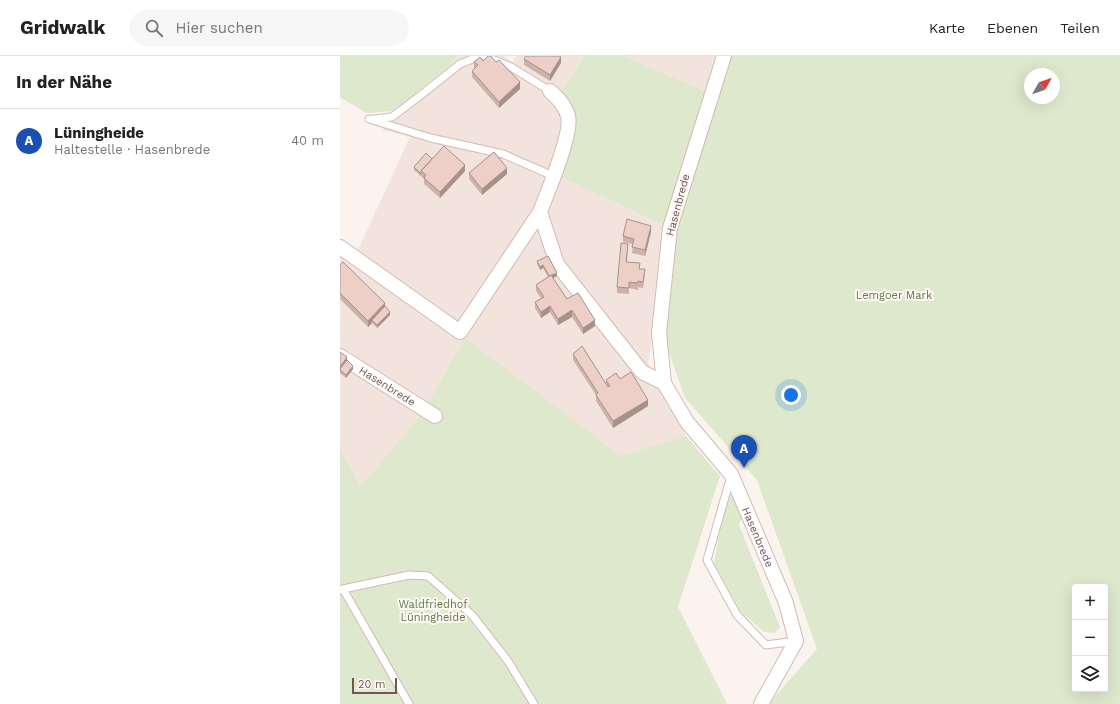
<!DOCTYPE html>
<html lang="de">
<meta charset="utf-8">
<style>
:root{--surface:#fff;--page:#f6f6f6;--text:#222;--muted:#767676;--line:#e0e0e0;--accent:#1a73e8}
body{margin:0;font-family:"Work Sans",sans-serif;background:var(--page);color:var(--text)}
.controls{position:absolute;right:12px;bottom:12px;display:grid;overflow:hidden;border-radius:4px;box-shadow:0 4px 16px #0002}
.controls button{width:36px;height:36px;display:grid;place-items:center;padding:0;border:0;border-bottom:1px solid var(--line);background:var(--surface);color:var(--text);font:20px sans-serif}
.compass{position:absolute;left:684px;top:12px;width:36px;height:36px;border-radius:50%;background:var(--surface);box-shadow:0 4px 16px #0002;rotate:50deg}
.scale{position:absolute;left:12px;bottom:10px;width:45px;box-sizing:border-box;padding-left:4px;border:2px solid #755751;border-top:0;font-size:11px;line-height:14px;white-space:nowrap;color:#755751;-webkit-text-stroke:3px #fef8f4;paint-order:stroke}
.you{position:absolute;left:451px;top:339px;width:14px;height:14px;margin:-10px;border:3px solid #fff;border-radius:50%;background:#1a73e8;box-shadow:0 0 0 6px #1a73e833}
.badge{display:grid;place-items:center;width:26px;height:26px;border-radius:50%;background:var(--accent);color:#fff;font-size:13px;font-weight:700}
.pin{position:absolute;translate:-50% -33px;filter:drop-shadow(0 1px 2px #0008)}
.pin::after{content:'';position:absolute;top:21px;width:14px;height:12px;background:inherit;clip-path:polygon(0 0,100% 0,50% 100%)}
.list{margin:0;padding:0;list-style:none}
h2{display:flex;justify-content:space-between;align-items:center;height:52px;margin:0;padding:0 16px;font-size:17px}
h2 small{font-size:13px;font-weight:400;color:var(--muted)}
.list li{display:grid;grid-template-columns:26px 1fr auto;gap:12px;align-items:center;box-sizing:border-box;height:64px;padding:0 16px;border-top:1px solid var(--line)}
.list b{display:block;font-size:15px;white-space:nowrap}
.list p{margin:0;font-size:13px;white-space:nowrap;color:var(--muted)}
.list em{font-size:13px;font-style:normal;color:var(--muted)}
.icon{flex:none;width:22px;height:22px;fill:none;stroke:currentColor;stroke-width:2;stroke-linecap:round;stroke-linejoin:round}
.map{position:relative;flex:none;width:780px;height:648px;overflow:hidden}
header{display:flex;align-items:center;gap:24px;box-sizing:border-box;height:56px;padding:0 20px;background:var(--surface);border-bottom:1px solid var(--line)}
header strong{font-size:19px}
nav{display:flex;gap:22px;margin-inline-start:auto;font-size:14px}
.search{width:280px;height:36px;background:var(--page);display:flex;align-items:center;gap:10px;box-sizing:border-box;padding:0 14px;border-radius:22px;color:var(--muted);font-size:15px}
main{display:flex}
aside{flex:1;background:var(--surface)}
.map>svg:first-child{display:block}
</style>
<header>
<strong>Gridwalk</strong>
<div class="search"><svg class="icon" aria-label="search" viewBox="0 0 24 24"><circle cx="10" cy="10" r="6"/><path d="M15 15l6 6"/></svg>Hier suchen</div>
<nav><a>Karte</a><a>Ebenen</a><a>Teilen</a></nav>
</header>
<main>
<aside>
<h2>In der Nähe<small></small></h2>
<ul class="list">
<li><span class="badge" style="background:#1a4fb4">A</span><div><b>Lüningheide</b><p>Haltestelle · Hasenbrede</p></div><em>40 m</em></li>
</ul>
</aside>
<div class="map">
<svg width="780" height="648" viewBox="0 0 780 648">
<rect width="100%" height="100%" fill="#fbf3ed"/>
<path fill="#f2e4dc" d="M 119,0 L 164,0 L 172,6 L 177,0 L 244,0 L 219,39 L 234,61 L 219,120 L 323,169 L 314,270 L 308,307 L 346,380 L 282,401 L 125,283 L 83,356 L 21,430 L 0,394 L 0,200 L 8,207 L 17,196 L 70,81 L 42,74 L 108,21 L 102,16 Z
M 284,0 L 379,0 L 367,36 Z"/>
<path fill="#dde8cc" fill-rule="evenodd" d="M 0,0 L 119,0 L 102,16 L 54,55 L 26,57 L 0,41 Z
M 244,0 L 284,0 L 367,36 L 323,169 L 219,120 L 231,86 L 219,39 Z
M 390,0 L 780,0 L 780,648 L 428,648 L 477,593 L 417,424 L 345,342 L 323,280 L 335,173 ZM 690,18 L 714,18 L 714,42 L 690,42 ZM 735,531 L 765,531 L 765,633 L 735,633 Z
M 125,282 L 281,400 L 346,380 L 380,420 L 338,551 L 387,648 L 0,648 L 0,394 L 21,430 L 83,356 Z
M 394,436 L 403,458 L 399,469 L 440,571 L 435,577 L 424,576 L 401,556 L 374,507 L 385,446 L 389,439 Z"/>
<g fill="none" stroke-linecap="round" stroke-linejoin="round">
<defs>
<path id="service" d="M 144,0 L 171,11 L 210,35
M 29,63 L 91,82 L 163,98 L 213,120
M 33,63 L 52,61 L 81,39 L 120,8 L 140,0
M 391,420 L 367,504 L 397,559 L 426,589 L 456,585
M 3,533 L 69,519 L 88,520 L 132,559 L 168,605 L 194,648
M 0,534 L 3,533 L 69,648"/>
<g id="minor">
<path id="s1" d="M 384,0 L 330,172 L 319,277 L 324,327 L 347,366 L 391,418 L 446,547 L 456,585 L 421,648"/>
<path d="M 200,156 C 207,137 233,77 228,60 C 225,49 218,42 210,35"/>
<path d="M 0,191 L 120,276 L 200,156 L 217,208 L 302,316 L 324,327"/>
<path id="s2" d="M 0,300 L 95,360"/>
</g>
</defs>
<use href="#service" stroke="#cfbcb5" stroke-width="9"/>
<use href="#minor" stroke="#cfbcb5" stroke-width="16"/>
<use href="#service" stroke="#fff" stroke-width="7"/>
<use href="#minor" stroke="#fff" stroke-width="14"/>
</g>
<path fill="#cdb2ab" d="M 184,3 L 221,7 L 210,25 L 184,9 Z
M 143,5 L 180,33 L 159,52 L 132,21 L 132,15 L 135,12 L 134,12 L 134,6 Z
M 92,103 L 125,115 L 100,142 L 84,128 L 84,123 L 74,114 L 74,111 Z
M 129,117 L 167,118 L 142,139 L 129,123 Z
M 311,176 L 305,200 L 292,197 L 293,188 L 283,186 L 283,180 Z
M 288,194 L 287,206 L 300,213 L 305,219 L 303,232 L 298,231 L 298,234 L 289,232 L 289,238 L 277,237 L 277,231 Z
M 197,205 L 217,220 L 213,222 L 227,243 L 255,270 L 243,278 L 232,261 L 218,269 L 210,256 L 201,262 L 195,252 L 195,246 L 201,242 L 196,235 L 196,229 L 208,221 L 203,212 L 200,214 L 197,208 Z
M 0,209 L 45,250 L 50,259 L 37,272 L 32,267 L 28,271 L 0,243 Z
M 0,296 L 13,313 L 6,322 L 0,317 Z
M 233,298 L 266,328 L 266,324 L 280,323 L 308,350 L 273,372 L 256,345 L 256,339 L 233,304 Z
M 395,394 L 408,405 L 403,408 L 395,397 Z"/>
<path fill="#a7918b" d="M 221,1 L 221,7 L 210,25 L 210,19 Z
M 180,26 L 180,33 L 159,52 L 159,46 Z
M 125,109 L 125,115 L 100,142 L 100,136 Z
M 167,112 L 167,118 L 142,139 L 142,133 Z
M 311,170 L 311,176 L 305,200 L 305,194 Z
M 203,209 L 203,212 L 200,214 L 200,211 Z
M 217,217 L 217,220 L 209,224 L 209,221 Z
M 45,247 L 45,253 L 32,264 L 32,267 L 28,271 L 28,265 Z
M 210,250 L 210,256 L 201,262 L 201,256 Z
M 232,254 L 232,261 L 218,269 L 218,263 Z
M 50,256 L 50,259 L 37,272 L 37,269 Z
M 255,264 L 255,270 L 243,278 L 243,272 Z
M 7,301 L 7,308 L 0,314 L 0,311 Z
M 13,310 L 13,313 L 6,322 L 6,319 Z
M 308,344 L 308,350 L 273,372 L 273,365 Z
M 408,401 L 408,405 L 403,408 L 403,405 Z"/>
<path fill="#eecfc7" stroke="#a7918b" d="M 148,0 L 151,0 L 156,6 L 159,4 L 180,26 L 159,46 L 132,15 L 138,9 L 134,6 L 140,1 L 143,5 Z
M 186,0 L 219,0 L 221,1 L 210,19 L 184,3 Z
M 104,90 L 125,109 L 100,136 L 84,122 L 86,119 L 81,115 Z
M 154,96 L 167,112 L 142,133 L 129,117 Z
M 86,97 L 92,103 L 81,115 L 81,118 L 74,111 Z
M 287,163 L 311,170 L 305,194 L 292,191 L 294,183 L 283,180 Z
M 281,187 L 288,188 L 286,206 L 300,207 L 299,213 L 305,213 L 303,226 L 298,225 L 298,227 L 289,226 L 289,232 L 277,231 Z
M 208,200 L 217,217 L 209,220 L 203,209 L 200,211 L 197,205 Z
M 3,206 L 45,247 L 28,265 L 0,237 L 0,209 Z
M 211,219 L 227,243 L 238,237 L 255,264 L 243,272 L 232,254 L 218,263 L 210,250 L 201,256 L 195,246 L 204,241 L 196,229 Z
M 45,250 L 50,256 L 37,269 L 32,264 Z
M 242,290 L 268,331 L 270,330 L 266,324 L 276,317 L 280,323 L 291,316 L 308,344 L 273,365 L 256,339 L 258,337 L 233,298 Z
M 0,296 L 7,301 L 0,311 Z
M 7,304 L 13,310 L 6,319 L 0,314 L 0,313 Z
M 401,390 L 408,401 L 403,405 L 395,394 Z"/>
<g text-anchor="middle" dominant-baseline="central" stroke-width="4" stroke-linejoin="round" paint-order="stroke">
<g font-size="11" fill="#755751" stroke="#fef8f4">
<text transform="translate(338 149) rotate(-75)">Hasenbrede</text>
<text stroke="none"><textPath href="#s2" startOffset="56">Hasenbrede</textPath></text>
<text stroke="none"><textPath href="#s1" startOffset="518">Hasenbrede</textPath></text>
</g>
<g font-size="11" fill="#61794a" stroke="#fef8f4">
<text x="554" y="239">Lemgoer Mark</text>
<text x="93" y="548">Waldfriedhof<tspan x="93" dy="13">Lüningheide</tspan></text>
</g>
</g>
</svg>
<div class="controls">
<button>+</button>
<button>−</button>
<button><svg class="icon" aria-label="layers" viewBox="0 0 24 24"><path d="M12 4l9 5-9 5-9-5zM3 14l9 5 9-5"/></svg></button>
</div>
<svg class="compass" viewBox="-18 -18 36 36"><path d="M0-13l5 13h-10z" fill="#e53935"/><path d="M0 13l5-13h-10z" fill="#767676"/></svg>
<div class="scale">20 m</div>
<div class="you"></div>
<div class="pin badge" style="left:404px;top:412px;background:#1a4fb4">A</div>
</div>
</main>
